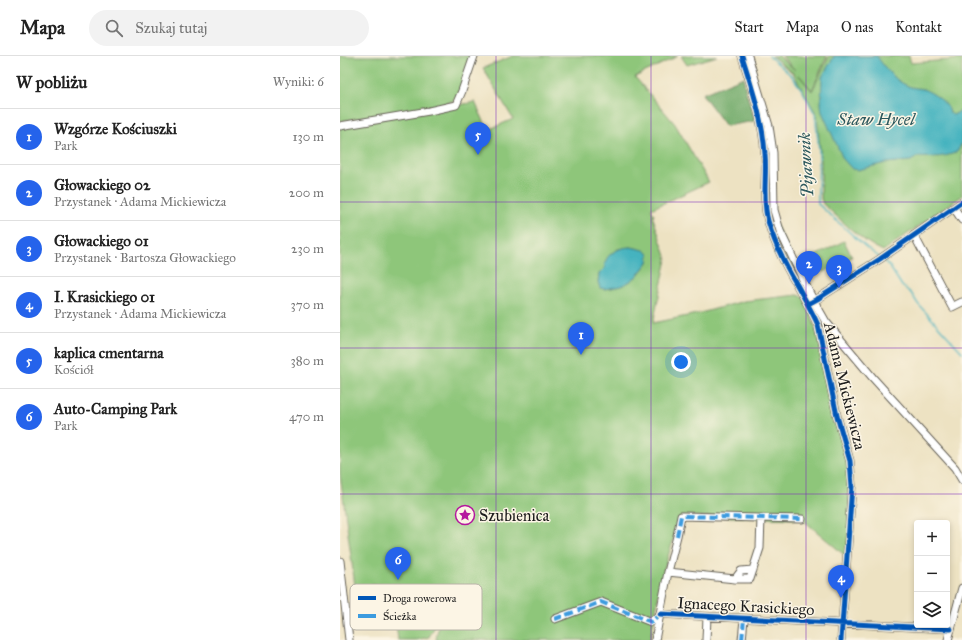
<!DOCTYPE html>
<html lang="pl">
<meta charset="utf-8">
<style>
:root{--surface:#fff;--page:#f2f2f2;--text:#222;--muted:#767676;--line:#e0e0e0;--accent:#2563eb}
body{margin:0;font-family:"IM FELL Great Primer",serif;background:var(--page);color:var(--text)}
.controls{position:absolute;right:12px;bottom:12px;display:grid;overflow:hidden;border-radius:4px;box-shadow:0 2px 6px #0003}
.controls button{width:36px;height:36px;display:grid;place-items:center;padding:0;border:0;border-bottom:1px solid var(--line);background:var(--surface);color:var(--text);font:20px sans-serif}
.you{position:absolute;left:341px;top:306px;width:14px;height:14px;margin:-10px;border:3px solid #fff;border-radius:50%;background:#1a73e8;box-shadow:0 0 0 6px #1a73e833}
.badge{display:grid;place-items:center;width:26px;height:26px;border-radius:50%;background:var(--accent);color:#fff;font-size:13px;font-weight:700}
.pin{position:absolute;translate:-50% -33px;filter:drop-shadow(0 1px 2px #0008)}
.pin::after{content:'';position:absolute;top:21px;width:14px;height:12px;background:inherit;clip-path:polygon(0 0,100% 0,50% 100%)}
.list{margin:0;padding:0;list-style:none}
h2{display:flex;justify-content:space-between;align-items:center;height:52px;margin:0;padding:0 16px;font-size:17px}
h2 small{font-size:13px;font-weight:400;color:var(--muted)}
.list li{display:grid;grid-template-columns:26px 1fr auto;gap:12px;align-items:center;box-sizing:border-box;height:56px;padding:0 16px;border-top:1px solid var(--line)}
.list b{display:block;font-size:15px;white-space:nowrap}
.list p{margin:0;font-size:13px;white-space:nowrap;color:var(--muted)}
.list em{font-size:13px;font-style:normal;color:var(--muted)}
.icon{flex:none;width:22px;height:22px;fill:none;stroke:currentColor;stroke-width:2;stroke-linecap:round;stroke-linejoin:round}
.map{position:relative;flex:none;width:622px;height:584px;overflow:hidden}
header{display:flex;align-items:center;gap:24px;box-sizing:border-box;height:56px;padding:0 20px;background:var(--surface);border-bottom:1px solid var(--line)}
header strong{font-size:19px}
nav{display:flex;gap:22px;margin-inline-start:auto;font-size:14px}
.search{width:280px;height:36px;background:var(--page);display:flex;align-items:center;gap:10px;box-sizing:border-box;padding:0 14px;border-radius:22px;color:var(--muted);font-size:15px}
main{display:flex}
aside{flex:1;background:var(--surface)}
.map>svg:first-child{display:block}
</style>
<header>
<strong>Mapa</strong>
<div class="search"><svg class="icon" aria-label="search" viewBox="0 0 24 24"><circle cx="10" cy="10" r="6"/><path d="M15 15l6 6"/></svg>Szukaj tutaj</div>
<nav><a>Start</a><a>Mapa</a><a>O nas</a><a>Kontakt</a></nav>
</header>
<main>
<aside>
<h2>W pobliżu<small>Wyniki: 6</small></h2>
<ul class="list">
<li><span class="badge">1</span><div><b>Wzgórze Kościuszki</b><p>Park</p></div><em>130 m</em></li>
<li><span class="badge">2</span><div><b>Głowackiego 02</b><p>Przystanek · Adama Mickiewicza</p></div><em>200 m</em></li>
<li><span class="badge">3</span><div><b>Głowackiego 01</b><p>Przystanek · Bartosza Głowackiego</p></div><em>230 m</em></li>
<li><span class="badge">4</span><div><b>I. Krasickiego 01</b><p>Przystanek · Adama Mickiewicza</p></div><em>370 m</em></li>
<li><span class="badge">5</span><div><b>kaplica cmentarna</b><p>Kościół</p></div><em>380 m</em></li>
<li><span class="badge">6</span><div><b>Auto-Camping Park</b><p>Park</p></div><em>470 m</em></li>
</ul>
</aside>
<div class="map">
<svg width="622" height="584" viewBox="0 0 622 584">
<rect width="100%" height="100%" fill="#fcf5e5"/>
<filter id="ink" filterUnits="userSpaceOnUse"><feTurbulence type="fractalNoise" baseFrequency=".025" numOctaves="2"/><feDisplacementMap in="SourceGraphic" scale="8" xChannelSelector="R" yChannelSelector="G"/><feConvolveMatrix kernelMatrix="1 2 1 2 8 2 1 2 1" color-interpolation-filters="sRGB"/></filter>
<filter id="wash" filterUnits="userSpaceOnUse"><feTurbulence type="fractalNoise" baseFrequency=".012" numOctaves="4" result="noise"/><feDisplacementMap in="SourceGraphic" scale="16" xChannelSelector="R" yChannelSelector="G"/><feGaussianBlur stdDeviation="0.9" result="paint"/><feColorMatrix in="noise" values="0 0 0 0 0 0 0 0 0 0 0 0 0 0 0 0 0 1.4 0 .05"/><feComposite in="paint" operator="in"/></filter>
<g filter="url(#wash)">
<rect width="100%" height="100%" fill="#ede2c2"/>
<path fill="#8ec67a" stroke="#55714b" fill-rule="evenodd" d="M 0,0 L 131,0 L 118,39 L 113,45 L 93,51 L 0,65 Z
M 173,0 L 338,0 L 295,21 L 335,68 L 369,126 L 311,153 L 314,158 L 313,162 L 327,203 L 313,267 L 357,258 L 404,245 L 458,239 L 464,241 L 474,267 L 510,405 L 508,502 L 462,463 L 341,460 L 324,513 L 310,584 L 96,584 L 99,566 L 94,572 L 89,581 L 77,584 L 58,584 L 53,543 L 41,529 L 15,530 L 0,418 L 0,70 L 135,46 L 148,74 L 173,63 L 143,12 ZM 291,191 L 299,193 L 309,198 L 308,206 L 297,220 L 289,226 L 281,230 L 264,233 L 258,226 L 259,218 L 265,212 L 265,207 L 270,199 L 278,193 Z
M 341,0 L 377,0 L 347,9 Z
M 432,0 L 439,0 L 455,14 L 442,0 L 487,0 L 472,34 L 458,18 L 472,35 L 489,0 L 569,0 L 571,7 L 622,3 L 622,140 L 543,195 C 519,184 503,165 483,148 L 481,143 L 481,104 L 477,59 L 453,17 Z
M 423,56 L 430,90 L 430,152 L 428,152 Z
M 434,164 L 468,238 L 466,240 C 452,216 440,190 430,165 Z
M 504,185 L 512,201 L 483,216 L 475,200 Z"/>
<path fill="#72ab6a" stroke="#476443" d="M 404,21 C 404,37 412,50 415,65 L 386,70 L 362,38 Z"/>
<path fill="#45b3bf" stroke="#30686e" d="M 494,0 L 537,0 C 544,11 555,25 568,30 C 572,32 578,32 583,33 C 593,37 608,46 610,57 L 613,59 L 619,56 L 622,56 L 622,88 L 621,88 C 619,93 617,96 612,98 C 604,101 585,102 577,101 L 571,105 L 546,107 L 517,114 L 512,113 L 503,103 L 482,56 L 481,48 L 482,21 Z
M 291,191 L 304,194 L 309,198 L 308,206 L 297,220 L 289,226 L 281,230 L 264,233 L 260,232 L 258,226 L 259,218 L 265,212 C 263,198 280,191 291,191 Z"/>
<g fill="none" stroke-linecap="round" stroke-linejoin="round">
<path stroke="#45b3bf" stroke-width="1.5" d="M 429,0 L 452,20 L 462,34 L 475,58 L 479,94 L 478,148 L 527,192 L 539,201
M 542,203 L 550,211 L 562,230 L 571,237 L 578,248 L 622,296"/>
</g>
</g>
<g filter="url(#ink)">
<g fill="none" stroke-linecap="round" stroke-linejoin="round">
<defs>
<path id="minor" d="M 402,0 C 412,32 423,64 425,98 C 427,120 422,143 428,165 C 434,186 445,209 457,229 C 464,242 472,255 478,269 L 497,360 L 510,405 L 512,430 L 501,584
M 408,0 L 429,70 L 433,97 L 434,154 L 440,175 L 470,238 L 486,266 L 533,322 L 615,412 L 622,424
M 0,70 L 89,55 L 116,49 L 122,35 L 134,0
M 614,152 L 622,164
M 574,179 L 612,251 L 622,246
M 471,247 L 540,203 L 622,146
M 0,505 L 9,584
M 328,516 L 395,523 L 410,523 L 420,492 L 421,462
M 395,523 L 401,515 L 413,514
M 320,558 L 611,573
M 215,563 L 261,546 L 311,566 L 319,559
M 315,584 L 328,516 L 337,480 L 341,460 L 462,463
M 366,584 L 367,561
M 402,584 L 404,563
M 608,584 L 622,532"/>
</defs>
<use href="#minor" stroke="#656156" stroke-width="9"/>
<use href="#minor" stroke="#fff" stroke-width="7"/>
<path stroke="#3c9bdf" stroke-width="4" stroke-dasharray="8 4" stroke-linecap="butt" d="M 337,480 L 341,460 L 462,463
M 215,563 L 261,546 L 311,566 L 320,558
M 402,584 L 404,563"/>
<defs>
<path id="cycleway" d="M 402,0 C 412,32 423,64 425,98 C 427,120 422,143 428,165 C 434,186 445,209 457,229 C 464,242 472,255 478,269 L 497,360 L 510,405 L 512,430 L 501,584
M 468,248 L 479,242 L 540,203 L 622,146
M 320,558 L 611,573"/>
</defs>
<use href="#cycleway" stroke="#fcf5e5" stroke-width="8"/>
<use href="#cycleway" stroke="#0057b8" stroke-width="5"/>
</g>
</g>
<path fill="none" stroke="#7b2cbf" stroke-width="1" stroke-opacity="0.55" d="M 156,0 L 156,584M 311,0 L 311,584M 466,0 L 466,584M 0,146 L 622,146M 0,292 L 622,292M 0,438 L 622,438"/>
<defs>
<symbol id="sight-ring" viewBox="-11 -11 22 22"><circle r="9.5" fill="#fcf5e5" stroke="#b5179e" stroke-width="1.5"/><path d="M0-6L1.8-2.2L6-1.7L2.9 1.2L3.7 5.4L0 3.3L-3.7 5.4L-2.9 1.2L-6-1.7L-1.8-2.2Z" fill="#b5179e"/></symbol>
</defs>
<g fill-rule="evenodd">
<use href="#sight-ring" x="114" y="448" width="22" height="22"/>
</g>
<g text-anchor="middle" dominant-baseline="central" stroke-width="3" stroke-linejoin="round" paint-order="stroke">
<g font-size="16" fill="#1c1c1c" stroke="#fcf5e5">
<text transform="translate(505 330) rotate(76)">Adama Mickiewicza</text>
<text transform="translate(406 550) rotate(3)">Ignacego Krasickiego</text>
</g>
<g font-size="16" fill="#1c1c1c" stroke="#fcf5e5" text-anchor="start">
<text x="139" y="459">Szubienica</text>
</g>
<g font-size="17" font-style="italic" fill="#2c585d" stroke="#fcf5e5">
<text x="536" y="63">Staw Hycel</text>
<text transform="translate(466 109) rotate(-93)">Pijawnik</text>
</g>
</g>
<rect x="10" y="528" width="132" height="46" rx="6" fill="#fcf5e5" stroke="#b9b4a9" stroke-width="1"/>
<rect x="18" y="540" width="18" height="4" fill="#0057b8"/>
<rect x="18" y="558" width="18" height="4" fill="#3c9bdf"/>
<g font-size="11" fill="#1c1c1c">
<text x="43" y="546">Droga rowerowa</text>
<text x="43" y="564">Ścieżka</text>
</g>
</svg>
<div class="controls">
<button>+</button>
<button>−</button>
<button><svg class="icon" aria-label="layers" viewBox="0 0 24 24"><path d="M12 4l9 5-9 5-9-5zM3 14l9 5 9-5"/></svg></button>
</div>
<div class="you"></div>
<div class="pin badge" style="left:241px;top:299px">1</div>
<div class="pin badge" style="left:469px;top:228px">2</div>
<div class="pin badge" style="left:499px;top:232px">3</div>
<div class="pin badge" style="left:501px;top:542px">4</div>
<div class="pin badge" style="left:138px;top:99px">5</div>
<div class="pin badge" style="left:58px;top:524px">6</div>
</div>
</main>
